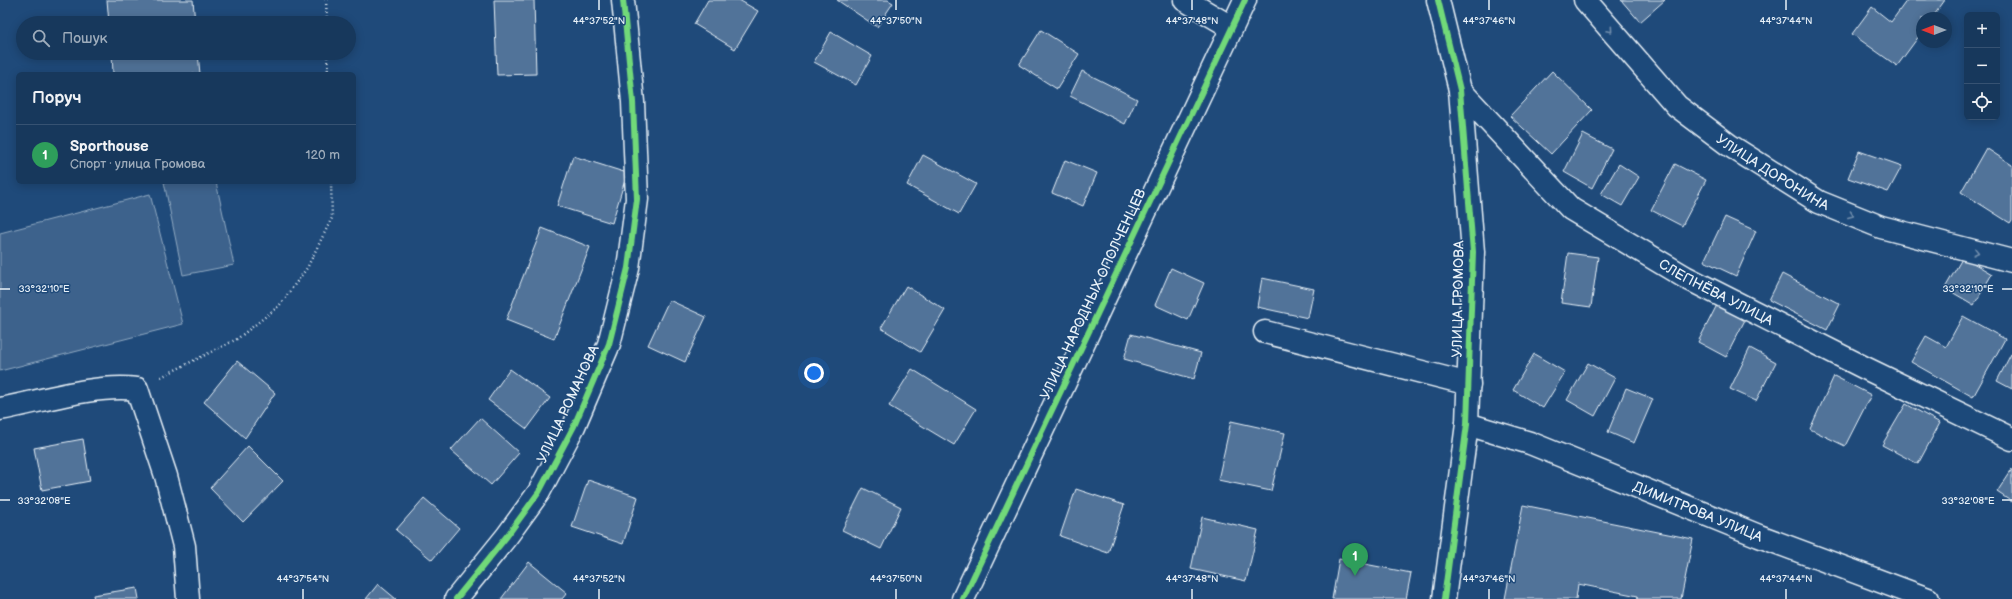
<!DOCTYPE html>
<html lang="uk">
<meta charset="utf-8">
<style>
:root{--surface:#17385c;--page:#203f62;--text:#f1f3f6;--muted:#9eacbb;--line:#365272;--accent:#ff9aa2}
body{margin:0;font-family:"Balsamiq Sans",sans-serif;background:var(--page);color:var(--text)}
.controls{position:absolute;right:12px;top:12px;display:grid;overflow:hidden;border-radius:6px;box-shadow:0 2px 10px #0003}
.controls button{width:36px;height:36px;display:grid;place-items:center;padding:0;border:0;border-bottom:1px solid var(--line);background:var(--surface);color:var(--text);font:20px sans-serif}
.compass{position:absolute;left:1916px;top:12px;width:36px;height:36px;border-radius:50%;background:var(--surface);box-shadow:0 2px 10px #0003;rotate:270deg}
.you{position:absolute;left:814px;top:373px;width:14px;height:14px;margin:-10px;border:3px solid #fff;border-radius:50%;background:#1a73e8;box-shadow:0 0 0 6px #1a73e833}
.badge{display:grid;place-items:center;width:26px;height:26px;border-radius:50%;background:var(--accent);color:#fff;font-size:13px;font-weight:700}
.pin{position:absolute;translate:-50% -33px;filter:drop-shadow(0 1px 2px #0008)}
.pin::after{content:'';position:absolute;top:21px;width:14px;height:12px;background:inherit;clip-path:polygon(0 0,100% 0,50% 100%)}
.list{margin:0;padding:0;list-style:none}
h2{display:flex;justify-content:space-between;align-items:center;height:52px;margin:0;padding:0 16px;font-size:17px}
h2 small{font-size:13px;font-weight:400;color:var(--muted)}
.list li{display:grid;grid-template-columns:26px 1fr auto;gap:12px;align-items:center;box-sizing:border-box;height:60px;padding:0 16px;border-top:1px solid var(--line)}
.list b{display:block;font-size:15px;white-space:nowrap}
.list p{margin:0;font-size:13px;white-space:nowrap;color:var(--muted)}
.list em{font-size:13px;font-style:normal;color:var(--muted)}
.icon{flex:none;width:22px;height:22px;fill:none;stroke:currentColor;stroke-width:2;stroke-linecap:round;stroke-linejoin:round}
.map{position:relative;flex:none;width:2012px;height:599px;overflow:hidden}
.search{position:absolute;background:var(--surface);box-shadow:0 2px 10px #0003;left:16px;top:16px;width:340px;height:44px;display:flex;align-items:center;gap:10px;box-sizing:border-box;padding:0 14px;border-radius:22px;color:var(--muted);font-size:15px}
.panel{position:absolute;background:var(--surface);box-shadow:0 2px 10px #0003;left:16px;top:72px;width:340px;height:112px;border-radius:6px}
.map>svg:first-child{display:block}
</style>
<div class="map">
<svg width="2012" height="599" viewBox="0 0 2012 599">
<rect width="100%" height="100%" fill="#1f4a7a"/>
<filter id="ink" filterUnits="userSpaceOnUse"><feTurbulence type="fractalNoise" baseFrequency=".025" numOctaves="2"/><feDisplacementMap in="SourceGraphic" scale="8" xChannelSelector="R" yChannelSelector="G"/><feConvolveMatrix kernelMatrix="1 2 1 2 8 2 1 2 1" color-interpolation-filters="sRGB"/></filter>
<g filter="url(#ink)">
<path fill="#3c628c" stroke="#92aac2" d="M 164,182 L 216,182 L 234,265 L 183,275 Z
M 150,194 L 183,324 L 0,371 L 0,233 Z"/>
<path fill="#517399" stroke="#e8f1f8" d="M 107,0 L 193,0 L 195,23 L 109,23 Z
M 494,0 L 534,0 L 536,74 L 497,75 Z
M 708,0 L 739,0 L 758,11 L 735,49 L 694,24 Z
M 837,0 L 888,0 L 893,3 L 877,27 Z
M 1621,0 L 1665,0 L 1640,22 Z
M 1907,0 L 1945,0 L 1932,18 L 1922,18 L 1922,32 L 1897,66 L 1852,34 L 1872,7 L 1891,22 Z
M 1041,30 L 1079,54 L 1057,89 L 1019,65 Z
M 831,32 L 872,56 L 856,85 L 814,62 Z
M 112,53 L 198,53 L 200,74 L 113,74 Z
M 1082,71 L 1137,99 L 1125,124 L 1070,96 Z
M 1552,71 L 1592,110 L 1551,154 L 1510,116 Z
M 1583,134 L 1612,149 L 1592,188 L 1564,172 Z
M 1986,148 L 2012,165 L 2012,220 L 2010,223 L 1961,192 Z
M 1859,151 L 1902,166 L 1888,192 L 1848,178 Z
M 923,155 L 976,184 L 959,214 L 907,185 Z
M 573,156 L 627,173 L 612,223 L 557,206 Z
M 1065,160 L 1097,173 L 1083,206 L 1052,193 Z
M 1619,164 L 1639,177 L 1622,206 L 1601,194 Z
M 1675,164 L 1706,180 L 1682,226 L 1651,210 Z
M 1725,217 L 1756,231 L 1736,276 L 1704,261 Z
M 542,228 L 590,247 L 554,339 L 506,320 Z
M 1568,253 L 1598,257 L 1591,307 L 1561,303 Z
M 1963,257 L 1992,274 L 1974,305 L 1945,288 Z
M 1171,268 L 1204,283 L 1188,320 L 1155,305 Z
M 1782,274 L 1840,304 L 1827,330 L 1769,300 Z
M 1262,278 L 1314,289 L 1308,318 L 1257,307 Z
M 906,286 L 945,310 L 920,352 L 881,328 Z
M 669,300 L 706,317 L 685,362 L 648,345 Z
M 1719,301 L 1747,316 L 1726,357 L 1698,342 Z
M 1963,316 L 2005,339 L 1973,397 L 1911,362 L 1926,336 L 1946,347 Z
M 1131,334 L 1201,353 L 1194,379 L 1124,359 Z
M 1750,348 L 1776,362 L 1756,401 L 1730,389 Z
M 1534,354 L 1565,372 L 1543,408 L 1513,390 Z
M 2011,354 L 2012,354 L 2012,389 L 1997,381 Z
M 237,361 L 275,393 L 245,438 L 204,402 Z
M 1588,363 L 1615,378 L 1595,416 L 1567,400 Z
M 510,369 L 550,398 L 527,429 L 488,400 Z
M 912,369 L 976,409 L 954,445 L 889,406 Z
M 1834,376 L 1871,395 L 1845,446 L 1810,429 Z
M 1626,388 L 1653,399 L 1634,443 L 1608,432 Z
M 1906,404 L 1940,423 L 1918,464 L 1882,445 Z
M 480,418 L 519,453 L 491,485 L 451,450 Z
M 1231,421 L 1285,433 L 1271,491 L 1218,480 Z
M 83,439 L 90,481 L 42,490 L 34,448 Z
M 248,446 L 283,481 L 243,522 L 210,488 Z
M 2012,469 L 2012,502 L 1997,492 Z
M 588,480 L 638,497 L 623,544 L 572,527 Z
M 863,488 L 901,507 L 881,549 L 842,530 Z
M 1076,489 L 1124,505 L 1108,553 L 1060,536 Z
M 424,498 L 459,528 L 432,560 L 396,530 Z
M 1523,505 L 1693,539 L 1681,599 L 1637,599 L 1638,596 L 1578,584 L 1576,599 L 1505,599 Z
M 1202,517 L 1258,530 L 1246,581 L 1191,569 Z
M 1339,559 L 1411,573 L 1406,599 L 1332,599 Z
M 529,562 L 567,593 L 562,599 L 501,599 Z
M 378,584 L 396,599 L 366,599 Z
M 137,588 L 139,599 L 94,599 L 93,595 Z"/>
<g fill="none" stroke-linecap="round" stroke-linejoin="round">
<defs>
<g id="minor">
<path d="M 1185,0 L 1231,27"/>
<path d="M 1438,0 L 1460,90 L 1473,252 L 1467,424 L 1444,599"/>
<path id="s1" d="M 1585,0 L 1677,106 L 1729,145 L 1819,202 L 1881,227 L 2012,261"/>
<path id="s2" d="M 1460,90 L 1571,209 L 1685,277 L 1863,367 L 2012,439"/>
<path d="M 1265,332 L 1469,384"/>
<path d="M 0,409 C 43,401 94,384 137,389 L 166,476 L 184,546 L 188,599"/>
<path id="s3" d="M 1467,424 L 1530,443 L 1759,536 L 1928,599"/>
<path d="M 456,599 L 507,536 L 539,492 L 574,426 L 609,344 L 628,268 L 637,199 L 633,102 L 623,0"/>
<path d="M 963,599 L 1245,0"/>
</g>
</defs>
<use href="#minor" stroke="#e8f1f8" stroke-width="25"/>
<path stroke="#e8f1f8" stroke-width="2.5" stroke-dasharray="1 3" stroke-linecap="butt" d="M 326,0 L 327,23
M 327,53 L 328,74
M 161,377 L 237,339 L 279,306 L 307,268 L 332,218 L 331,182"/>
<use href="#minor" stroke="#1f4a7a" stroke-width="22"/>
<defs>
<path id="cycleway" d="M 1438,0 L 1460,90 L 1473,252 L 1467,424 L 1444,599
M 456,599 L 507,536 L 539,492 L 574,426 L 609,344 L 628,268 L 637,199 L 633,102 L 623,0
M 963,599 L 1245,0"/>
</defs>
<use href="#cycleway" stroke="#1f4a7a" stroke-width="8"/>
<use href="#cycleway" stroke="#71d979" stroke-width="6"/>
</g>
<defs><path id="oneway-chevron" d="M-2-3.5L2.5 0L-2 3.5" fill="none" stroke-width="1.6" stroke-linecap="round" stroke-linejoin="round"/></defs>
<g stroke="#6f8dac">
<use href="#oneway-chevron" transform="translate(1610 30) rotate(49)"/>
<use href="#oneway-chevron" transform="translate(1851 215) rotate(22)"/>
<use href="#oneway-chevron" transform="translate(1976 252) rotate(14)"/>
</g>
</g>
<path fill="none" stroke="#e8f1f8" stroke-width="1.5" d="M 599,0 L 599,10M 896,0 L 896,10M 1192,0 L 1192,10M 1489,0 L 1489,10M 1786,0 L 1786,10M 0,289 L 10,289M 2002,289 L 2012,289M 0,500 L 10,500M 2002,500 L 2012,500M 303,589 L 303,599M 599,589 L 599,599M 896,589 L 896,599M 1192,589 L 1192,599M 1489,589 L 1489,599M 1786,589 L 1786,599"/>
<g text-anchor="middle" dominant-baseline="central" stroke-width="3" stroke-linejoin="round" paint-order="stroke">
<g font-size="14" fill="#e8f1f8" stroke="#1f4a7a">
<text stroke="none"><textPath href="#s1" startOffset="257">УЛИЦА ДОРОНИНА</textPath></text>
<text stroke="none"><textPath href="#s2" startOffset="330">СЛЕПНЁВА УЛИЦА</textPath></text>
<text transform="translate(1093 294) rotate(-65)">УЛИЦА НАРОДНЫХ ОПОЛЧЕНЦЕВ</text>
<text transform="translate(1458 299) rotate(-89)">УЛИЦА ГРОМОВА</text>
<text transform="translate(568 404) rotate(-65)">УЛИЦА РОМАНОВА</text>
<text stroke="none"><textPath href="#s3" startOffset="247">ДИМИТРОВА УЛИЦА</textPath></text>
</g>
</g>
<g font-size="10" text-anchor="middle" fill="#e8f1f8" stroke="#1f4a7a" stroke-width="3" stroke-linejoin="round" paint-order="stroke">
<text x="599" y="24">44°37'52"N</text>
<text x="896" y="24">44°37'50"N</text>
<text x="1192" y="24">44°37'48"N</text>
<text x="1489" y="24">44°37'46"N</text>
<text x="1786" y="24">44°37'44"N</text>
<text x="1968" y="292">33°32'10"E</text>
<text x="44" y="292">33°32'10"E</text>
<text x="1968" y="504">33°32'08"E</text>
<text x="44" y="504">33°32'08"E</text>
<text x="303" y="582">44°37'54"N</text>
<text x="599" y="582">44°37'52"N</text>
<text x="896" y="582">44°37'50"N</text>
<text x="1192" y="582">44°37'48"N</text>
<text x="1489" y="582">44°37'46"N</text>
<text x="1786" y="582">44°37'44"N</text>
</g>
</svg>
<div class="controls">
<button>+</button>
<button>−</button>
<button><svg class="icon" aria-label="locate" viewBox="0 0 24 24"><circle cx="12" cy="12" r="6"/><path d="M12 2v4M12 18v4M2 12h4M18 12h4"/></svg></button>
</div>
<svg class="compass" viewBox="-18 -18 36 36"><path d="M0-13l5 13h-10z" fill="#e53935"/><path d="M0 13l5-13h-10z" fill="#9eacbb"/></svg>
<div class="you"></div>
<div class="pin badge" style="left:1355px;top:576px;background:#2e9e5b">1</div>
<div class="search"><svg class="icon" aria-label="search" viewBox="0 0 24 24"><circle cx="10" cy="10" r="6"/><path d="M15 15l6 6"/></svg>Пошук</div>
<section class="panel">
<h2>Поруч<small></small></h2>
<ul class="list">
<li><span class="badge" style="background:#2e9e5b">1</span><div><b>Sporthouse</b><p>Спорт · улица Громова</p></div><em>120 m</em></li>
</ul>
</section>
</div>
